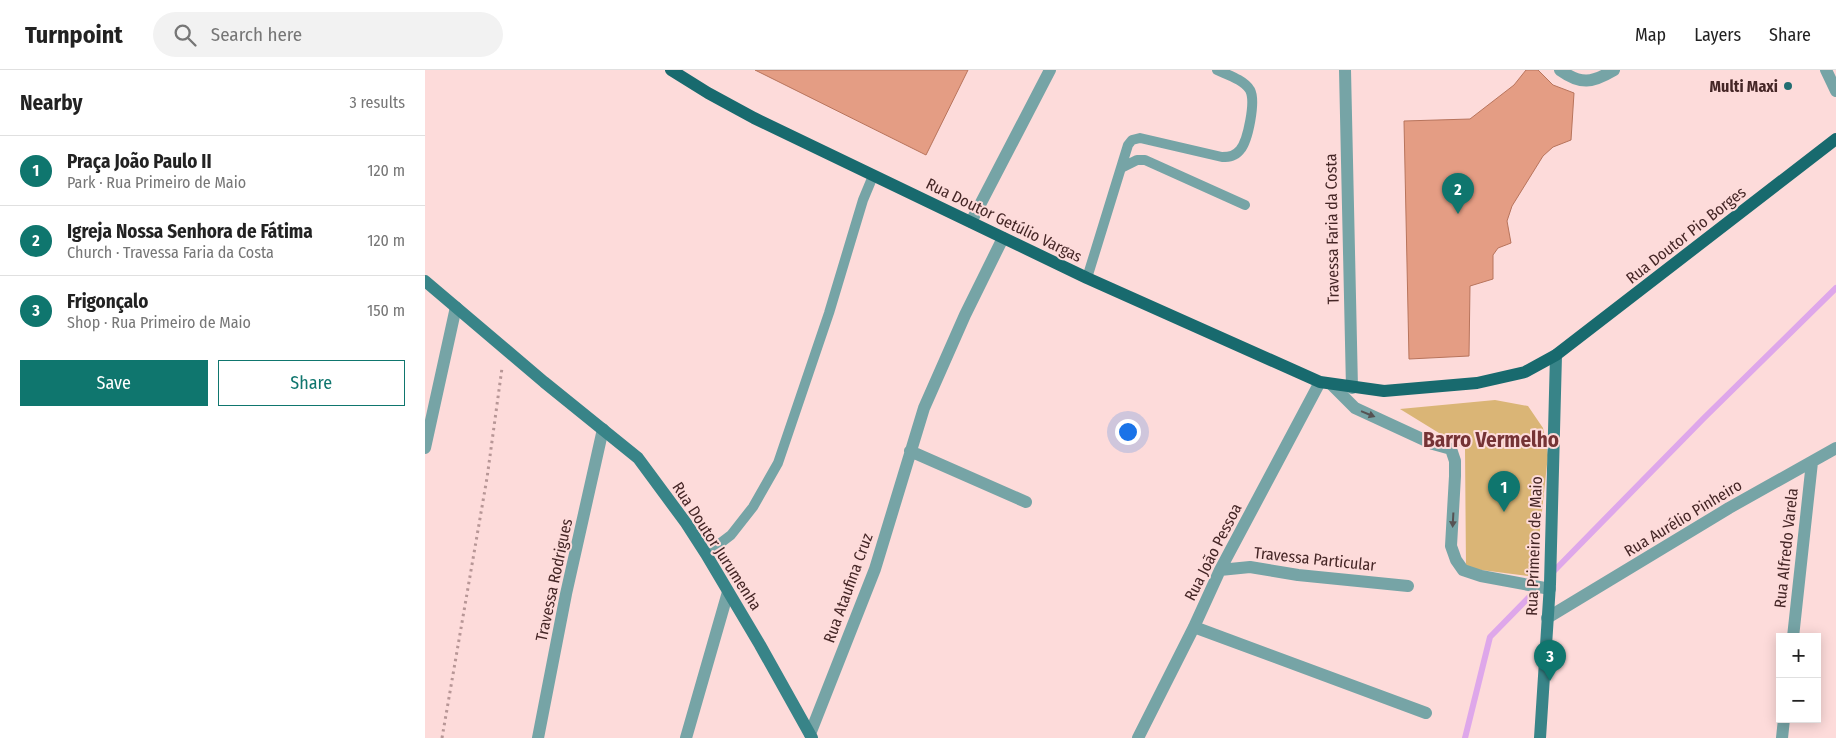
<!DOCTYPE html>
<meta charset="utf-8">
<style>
:root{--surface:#fff;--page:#f2f2f2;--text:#222;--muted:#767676;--line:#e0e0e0;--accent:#0f766e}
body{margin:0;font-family:"Fira Sans Condensed",sans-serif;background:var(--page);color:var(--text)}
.controls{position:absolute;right:15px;bottom:15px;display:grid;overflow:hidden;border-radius:0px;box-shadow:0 2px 12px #0003}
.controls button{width:45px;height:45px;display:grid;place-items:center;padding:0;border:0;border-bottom:1px solid var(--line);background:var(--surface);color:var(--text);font:25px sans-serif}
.you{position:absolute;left:702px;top:361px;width:18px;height:18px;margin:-12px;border:4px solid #fff;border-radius:50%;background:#1a73e8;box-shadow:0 0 0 8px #1a73e833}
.badge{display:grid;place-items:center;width:32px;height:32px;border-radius:50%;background:var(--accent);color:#fff;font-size:16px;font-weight:700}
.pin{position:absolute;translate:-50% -41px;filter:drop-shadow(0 1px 2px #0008)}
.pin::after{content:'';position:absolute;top:26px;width:18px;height:15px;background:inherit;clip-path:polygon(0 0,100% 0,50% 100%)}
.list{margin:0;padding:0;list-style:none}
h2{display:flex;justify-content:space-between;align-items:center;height:65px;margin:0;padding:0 20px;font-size:21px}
h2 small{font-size:16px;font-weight:400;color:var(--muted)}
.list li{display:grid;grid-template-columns:32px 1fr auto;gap:15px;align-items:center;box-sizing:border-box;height:70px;padding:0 20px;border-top:1px solid var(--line)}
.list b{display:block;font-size:19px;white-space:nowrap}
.list p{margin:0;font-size:16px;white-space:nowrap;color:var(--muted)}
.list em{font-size:16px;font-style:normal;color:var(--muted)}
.actions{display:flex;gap:10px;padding:15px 20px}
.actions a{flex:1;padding:11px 0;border:1px solid var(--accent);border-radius:0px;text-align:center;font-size:18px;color:var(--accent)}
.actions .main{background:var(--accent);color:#fff}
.icon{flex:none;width:28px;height:28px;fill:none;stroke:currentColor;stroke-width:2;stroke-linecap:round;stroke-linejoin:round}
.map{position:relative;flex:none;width:1411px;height:668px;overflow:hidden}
header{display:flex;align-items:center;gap:30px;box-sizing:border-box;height:70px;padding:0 25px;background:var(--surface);border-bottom:1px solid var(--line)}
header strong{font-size:24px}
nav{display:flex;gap:28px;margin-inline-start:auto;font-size:18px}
.search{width:350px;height:45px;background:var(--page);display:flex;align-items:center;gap:12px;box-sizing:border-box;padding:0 18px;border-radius:28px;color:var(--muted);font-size:19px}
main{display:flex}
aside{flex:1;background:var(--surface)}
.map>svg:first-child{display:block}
</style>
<header>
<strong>Turnpoint</strong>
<div class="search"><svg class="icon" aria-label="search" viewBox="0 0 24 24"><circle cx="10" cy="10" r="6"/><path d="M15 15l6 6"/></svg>Search here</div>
<nav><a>Map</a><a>Layers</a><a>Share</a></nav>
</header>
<main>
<aside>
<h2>Nearby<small>3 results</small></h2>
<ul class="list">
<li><span class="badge">1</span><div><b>Praça João Paulo II</b><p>Park · Rua Primeiro de Maio</p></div><em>120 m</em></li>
<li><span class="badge">2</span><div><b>Igreja Nossa Senhora de Fátima</b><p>Church · Travessa Faria da Costa</p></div><em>120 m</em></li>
<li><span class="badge">3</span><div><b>Frigonçalo</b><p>Shop · Rua Primeiro de Maio</p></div><em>150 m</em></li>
</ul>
<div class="actions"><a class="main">Save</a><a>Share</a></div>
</aside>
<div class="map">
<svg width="1411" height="668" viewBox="0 0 1411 668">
<rect width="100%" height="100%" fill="#fddbda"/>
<path fill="#dab576" d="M 1070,330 L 1103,336 L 1118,358 L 1123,385 L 1110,507 L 1041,498 L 1040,379 L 975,339 Z"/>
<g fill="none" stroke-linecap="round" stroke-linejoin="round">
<path stroke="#dea7ea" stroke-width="6" d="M 1126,504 L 1279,348 L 1411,218
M 1040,668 L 1065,567 L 1114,517"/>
</g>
<path fill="#e49d84" stroke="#b8745c" d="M 330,0 L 543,0 L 501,85 Z
M 1101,0 L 1113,0 L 1128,15 L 1149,23 L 1146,70 L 1128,77 L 1118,86 L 1087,136 L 1082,151 L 1086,173 L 1073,178 L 1068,185 L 1068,209 L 1045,216 L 1044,286 L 984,289 L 979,51 L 1045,49 L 1089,15 Z"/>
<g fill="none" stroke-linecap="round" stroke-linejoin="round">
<path stroke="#b79696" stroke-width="3" stroke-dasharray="2.5 4" stroke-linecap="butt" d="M 17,668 L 62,408 L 77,298"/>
<path stroke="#76a4a6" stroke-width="10" d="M 696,98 L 712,90 L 720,90 L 820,135
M 662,208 L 703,75 L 707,70 L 715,68 L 797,87 C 805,87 810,86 815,80 C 823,71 831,31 825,20 C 819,10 803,5 792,0
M 281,484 L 306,465 L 328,437 L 353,393 L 404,243 L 438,130 L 448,106"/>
<path stroke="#76a4a6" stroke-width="12" d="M 920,0 L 927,318
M 1135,0 C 1156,15 1167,13 1189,0
M 1401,0 L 1411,21
M 546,152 L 625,0
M 906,314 L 930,338 L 1008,374 L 1026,379 L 1030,391 L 1030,406 L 1026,476 L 1031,490 L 1038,500 L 1056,506 L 1125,519
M 0,378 L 31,237
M 485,381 L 601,432
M 795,500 L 825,497 L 873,505 L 983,516
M 1122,548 L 1304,438 L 1411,378
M 769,557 L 1001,643
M 1368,567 L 1387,392
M 385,664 L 450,499 L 499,338 L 540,245 L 578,168
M 113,668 L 141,524 L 178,359
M 261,668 L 303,522
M 713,668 L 769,557 L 795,500 L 895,312
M 1357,668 L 1359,649"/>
<path stroke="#388488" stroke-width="12" d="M 0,211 L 119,312 L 213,388 L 261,453 L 281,484 L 335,575 L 387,668
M 1115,668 L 1125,514 L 1131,285"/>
<path stroke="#186a6e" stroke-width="12" d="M 246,0 L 283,23 L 329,48 L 662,208 L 895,312 L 959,321 L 1052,313 L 1100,302 L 1131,285 L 1411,69"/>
</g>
<defs><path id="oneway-solid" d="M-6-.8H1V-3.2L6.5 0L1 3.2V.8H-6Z" transform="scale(1.25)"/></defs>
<g fill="#565253">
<use href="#oneway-solid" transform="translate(943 344) rotate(22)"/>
<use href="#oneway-solid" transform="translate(1028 450) rotate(93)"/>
</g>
<circle fill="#226d71" stroke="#fddbda" stroke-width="2" cx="1363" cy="16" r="5"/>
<g text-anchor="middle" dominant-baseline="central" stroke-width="4" stroke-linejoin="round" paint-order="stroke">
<g font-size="16" font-weight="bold" fill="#452626" stroke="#fddbda" text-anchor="end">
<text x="1353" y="16">Multi Maxi</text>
</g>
<g font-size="16" fill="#452626" stroke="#fddbda">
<text transform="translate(579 150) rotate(26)">Rua Doutor Getúlio Vargas</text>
<text transform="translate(907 159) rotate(-91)">Travessa Faria da Costa</text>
<text transform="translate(1261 165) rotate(-38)">Rua Doutor Pio Borges</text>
<text transform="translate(1258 448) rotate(-31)">Rua Aurélio Pinheiro</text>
<text transform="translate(292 476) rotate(57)">Rua Doutor Jurumenha</text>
<text transform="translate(1109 476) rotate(-88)">Rua Primeiro de Maio</text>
<text transform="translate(1361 478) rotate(-84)">Rua Alfredo Varela</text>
<text transform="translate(788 482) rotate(-63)">Rua João Pessoa</text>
<text transform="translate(890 489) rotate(6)">Travessa Particular</text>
<text transform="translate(129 510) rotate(-78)">Travessa Rodrigues</text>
<text transform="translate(423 518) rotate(-70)">Rua Ataufina Cruz</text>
</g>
<g font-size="21" font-weight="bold" fill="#753335" stroke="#fddbda">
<text x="1066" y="370">Barro Vermelho</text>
</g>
</g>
</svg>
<div class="controls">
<button>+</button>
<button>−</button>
</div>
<div class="you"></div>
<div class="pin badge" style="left:1079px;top:442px">1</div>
<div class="pin badge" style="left:1033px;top:144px">2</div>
<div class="pin badge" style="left:1125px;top:611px">3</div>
</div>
</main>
